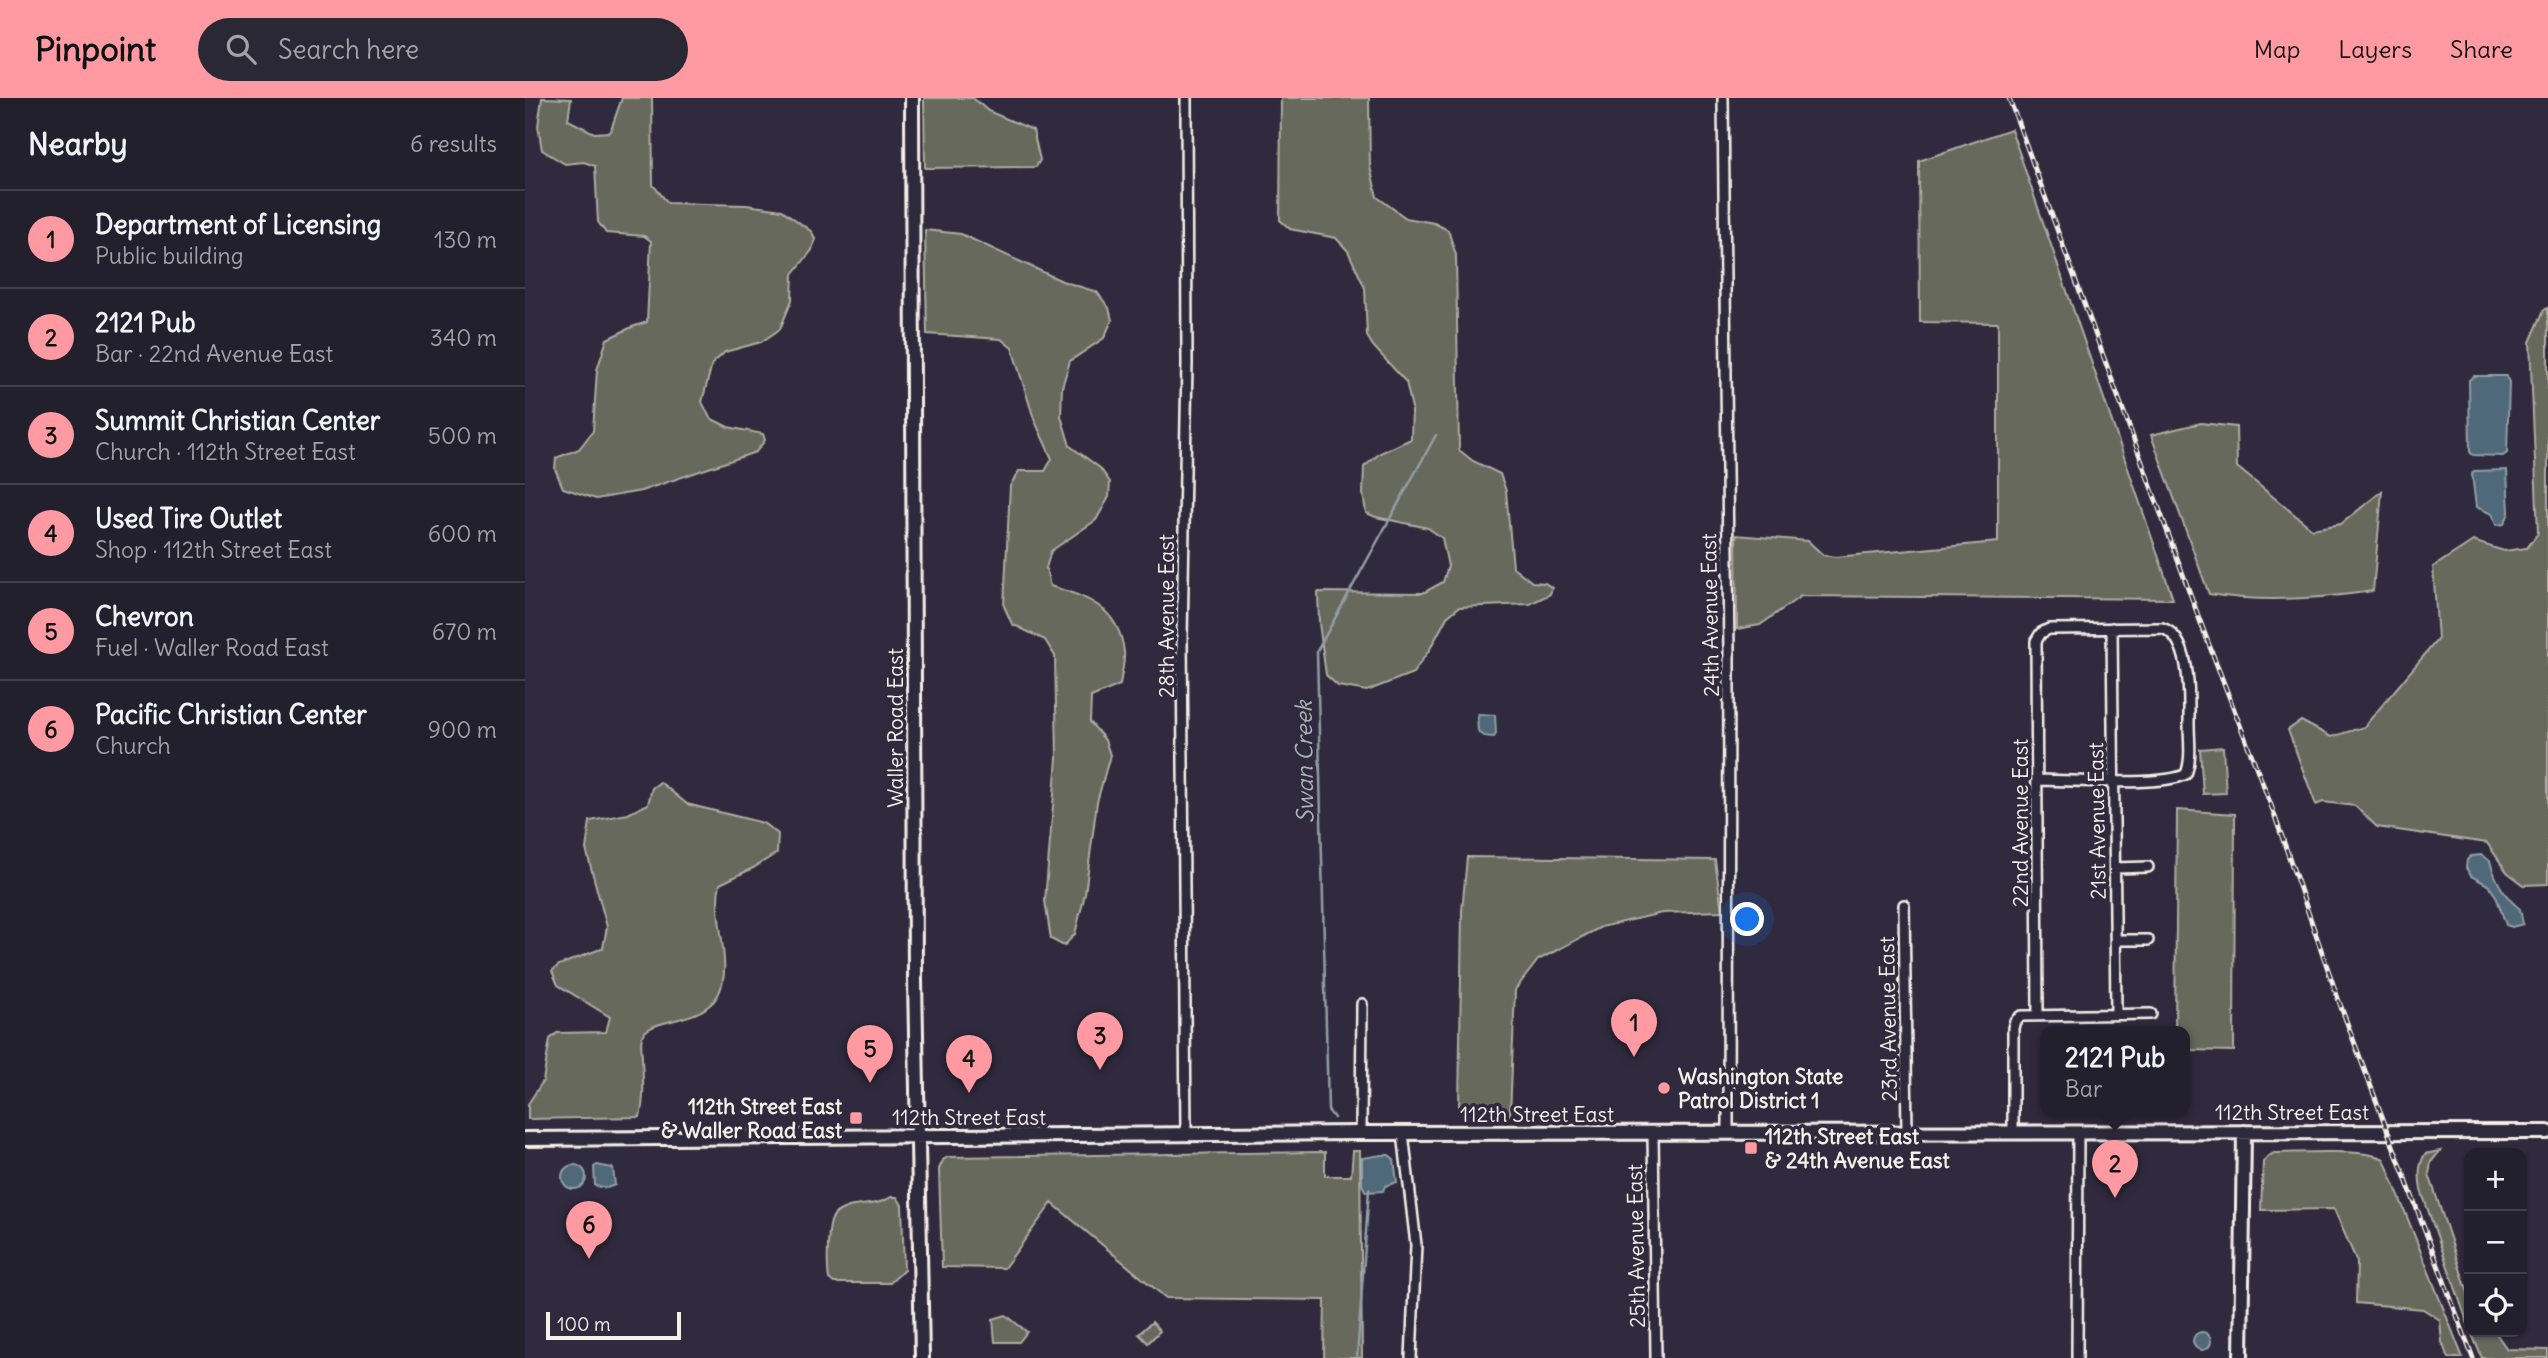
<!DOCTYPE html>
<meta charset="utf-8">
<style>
:root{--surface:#23202e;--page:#2b2836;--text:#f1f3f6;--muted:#a3a3aa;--line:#403e4a;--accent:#ff9aa2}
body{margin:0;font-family:Delius,sans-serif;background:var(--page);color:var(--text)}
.controls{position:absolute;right:21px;bottom:21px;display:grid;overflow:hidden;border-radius:14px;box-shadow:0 2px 5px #0004}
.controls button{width:63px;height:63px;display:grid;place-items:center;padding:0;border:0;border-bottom:2px solid var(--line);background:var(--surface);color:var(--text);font:35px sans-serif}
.scale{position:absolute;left:21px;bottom:18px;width:135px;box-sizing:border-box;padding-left:7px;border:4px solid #f4f1e8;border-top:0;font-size:19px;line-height:24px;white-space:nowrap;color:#f4f1e8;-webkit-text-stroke:5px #2f2a3d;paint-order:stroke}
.you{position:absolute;left:1223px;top:822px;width:24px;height:24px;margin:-18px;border:5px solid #fff;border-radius:50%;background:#1a73e8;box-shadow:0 0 0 10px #1a73e833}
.badge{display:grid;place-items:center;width:46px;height:46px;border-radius:50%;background:var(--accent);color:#111;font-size:23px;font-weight:700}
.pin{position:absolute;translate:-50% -58px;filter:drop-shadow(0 2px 4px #0008)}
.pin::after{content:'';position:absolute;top:37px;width:24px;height:21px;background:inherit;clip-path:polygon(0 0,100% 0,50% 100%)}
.popup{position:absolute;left:1515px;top:928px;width:150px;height:91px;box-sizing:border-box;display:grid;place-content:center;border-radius:14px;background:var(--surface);filter:drop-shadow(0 2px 5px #0005);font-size:23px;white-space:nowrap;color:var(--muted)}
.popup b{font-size:26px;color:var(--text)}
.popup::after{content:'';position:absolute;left:50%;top:100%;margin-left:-14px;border:14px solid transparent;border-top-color:var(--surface)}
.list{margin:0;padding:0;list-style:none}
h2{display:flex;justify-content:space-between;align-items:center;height:91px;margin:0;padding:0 28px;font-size:30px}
h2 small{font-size:23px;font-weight:400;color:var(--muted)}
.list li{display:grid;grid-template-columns:46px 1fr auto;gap:21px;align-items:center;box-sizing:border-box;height:98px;padding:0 28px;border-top:2px solid var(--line)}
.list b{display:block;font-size:26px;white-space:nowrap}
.list p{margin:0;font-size:23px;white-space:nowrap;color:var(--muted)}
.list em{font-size:23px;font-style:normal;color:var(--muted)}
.icon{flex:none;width:38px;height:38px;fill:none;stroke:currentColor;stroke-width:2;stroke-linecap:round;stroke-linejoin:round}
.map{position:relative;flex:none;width:2023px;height:1260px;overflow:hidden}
header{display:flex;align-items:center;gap:42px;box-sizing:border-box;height:98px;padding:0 35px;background:var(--accent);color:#111}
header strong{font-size:33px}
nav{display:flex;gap:38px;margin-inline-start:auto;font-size:24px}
.search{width:490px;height:63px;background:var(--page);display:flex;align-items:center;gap:18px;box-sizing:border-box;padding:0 24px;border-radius:38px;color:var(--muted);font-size:26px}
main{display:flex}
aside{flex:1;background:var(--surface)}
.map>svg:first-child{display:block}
</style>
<header>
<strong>Pinpoint</strong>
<div class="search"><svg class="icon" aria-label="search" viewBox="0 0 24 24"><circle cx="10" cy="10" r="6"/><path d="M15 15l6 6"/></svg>Search here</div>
<nav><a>Map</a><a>Layers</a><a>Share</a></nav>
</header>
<main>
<aside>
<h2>Nearby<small>6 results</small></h2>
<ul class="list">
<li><span class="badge">1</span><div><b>Department of Licensing</b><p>Public building</p></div><em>130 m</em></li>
<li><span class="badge">2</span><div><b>2121 Pub</b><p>Bar · 22nd Avenue East</p></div><em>340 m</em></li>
<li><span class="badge">3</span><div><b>Summit Christian Center</b><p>Church · 112th Street East</p></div><em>500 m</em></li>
<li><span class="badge">4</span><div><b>Used Tire Outlet</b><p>Shop · 112th Street East</p></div><em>600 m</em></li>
<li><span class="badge">5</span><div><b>Chevron</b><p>Fuel · Waller Road East</p></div><em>670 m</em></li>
<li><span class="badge">6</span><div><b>Pacific Christian Center</b><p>Church</p></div><em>900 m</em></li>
</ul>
</aside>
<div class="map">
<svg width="2023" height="1260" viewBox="0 0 2023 1260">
<rect width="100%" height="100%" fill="#2f2a3d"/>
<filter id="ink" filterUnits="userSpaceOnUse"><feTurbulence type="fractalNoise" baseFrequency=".0143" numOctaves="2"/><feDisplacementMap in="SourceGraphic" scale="14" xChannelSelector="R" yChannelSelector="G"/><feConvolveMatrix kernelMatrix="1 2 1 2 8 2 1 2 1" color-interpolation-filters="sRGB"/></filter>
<g filter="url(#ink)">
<path fill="#66695b" stroke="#adada2" stroke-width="2" d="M 17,0 L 46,1 L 43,22 L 69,35 L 85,34 L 97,0 L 127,0 L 128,87 L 143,105 L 221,107 L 257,112 L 287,134 L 290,141 L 287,152 L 268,176 L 267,202 L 255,231 L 236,244 L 200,254 L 187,266 L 177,304 L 185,320 L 203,329 L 238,336 L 240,342 L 231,354 L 116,393 L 71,401 L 38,390 L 30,371 L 31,360 L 54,351 L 68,333 L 72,272 L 82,241 L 107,229 L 122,224 L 126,143 L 119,138 L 81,135 L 73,124 L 70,68 L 59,64 L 40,66 L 17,52 L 13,28 Z
M 399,0 L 448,0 L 463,13 L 508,32 L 515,62 L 511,69 L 400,70 Z
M 756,0 L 844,0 L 845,68 L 852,99 L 881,120 L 909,125 L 923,132 L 931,157 L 934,352 L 948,363 L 975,376 L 981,393 L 988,469 L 1007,484 L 1020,485 L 1027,490 L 1025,496 L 1005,506 L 934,509 L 922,519 L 905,551 L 888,575 L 842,593 L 813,588 L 801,577 L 794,525 L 793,494 L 898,495 L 918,484 L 923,468 L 917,440 L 903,430 L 851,419 L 841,415 L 838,396 L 839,369 L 855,355 L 886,341 L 887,310 L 881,284 L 848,248 L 842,238 L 840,190 L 823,153 L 811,140 L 765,131 L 755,122 Z
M 1486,31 L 1648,501 L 1276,498 L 1235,527 L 1212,531 L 1211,437 L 1283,443 L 1298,457 L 1310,459 L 1473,444 L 1473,225 L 1395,224 L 1394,63 Z
M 400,132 L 436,136 L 537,183 L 572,194 L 584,210 L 587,222 L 579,240 L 545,263 L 537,289 L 536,318 L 545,348 L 575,370 L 585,384 L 584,399 L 571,422 L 526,453 L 521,470 L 525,488 C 562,499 594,509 599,554 C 600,564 596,577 595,587 L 566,599 L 565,624 L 580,642 L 585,657 L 572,704 L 560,796 L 550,836 L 539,848 L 526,841 L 520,803 L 532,660 L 530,558 L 520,542 L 487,526 L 479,508 L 485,388 L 494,373 L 520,373 L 527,361 L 509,321 L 487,250 L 476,241 L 402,236 Z
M 2023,210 L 2023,786 L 1999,787 L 1982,774 L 1962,745 L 1852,729 L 1830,708 L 1798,704 L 1791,707 L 1763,632 L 1776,623 L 1806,639 L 1839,629 L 1913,541 L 1908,469 L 1948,443 L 1979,453 L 2002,450 L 2013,435 L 2005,244 L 2019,212 Z
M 1676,325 L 1711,329 L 1712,369 L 1787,431 L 1816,426 L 1857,393 L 1848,493 C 1794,501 1738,505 1684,496 L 1626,337 Z
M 1698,649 L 1701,695 L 1678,696 L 1675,651 Z
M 135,684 L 162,706 L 238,725 L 253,736 L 252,755 L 228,770 L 195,786 C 186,821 210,865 193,897 C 177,927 123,919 117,939 C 115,945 117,954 117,960 C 118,981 120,999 115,1019 L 3,1021 L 3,1006 L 18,983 L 25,941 L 32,935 L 81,934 L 85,919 L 33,887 L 27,873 L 34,867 L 78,850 L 82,829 L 61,751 L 65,723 L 103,716 L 123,706 L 127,690 Z
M 1652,712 L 1710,716 L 1709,953 L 1660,952 L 1660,934 L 1650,934 Z
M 942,759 L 1190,762 L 1197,813 L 1137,815 L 1076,829 L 1013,862 L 990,892 L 985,1018 L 944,1017 L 934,1010 L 937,813 Z
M 828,1053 L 835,1053 L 837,1260 L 799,1260 L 800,1202 L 641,1200 L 527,1105 L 479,1170 L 417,1169 L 414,1071 L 418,1062 L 423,1059 L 800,1054 L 800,1078 L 826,1078 Z
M 1915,1053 L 1906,1064 L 1904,1076 L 1944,1198 L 1944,1229 L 1896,1092 C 1894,1079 1893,1068 1900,1056 Z
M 1749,1055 C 1774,1055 1840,1050 1859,1061 L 1938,1260 L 1923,1260 L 1917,1244 L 1915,1222 L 1898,1211 L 1831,1205 L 1832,1164 L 1809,1111 L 1736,1112 L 1738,1064 L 1742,1059 Z
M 366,1099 L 372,1099 L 377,1107 L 379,1172 L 365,1185 L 309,1185 L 304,1181 C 302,1169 302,1132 307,1121 C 309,1114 318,1111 324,1109 C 339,1105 353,1108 366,1099 Z
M 481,1217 L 502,1234 L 494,1244 L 470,1244 L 468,1221 Z
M 627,1224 L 635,1233 L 623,1245 L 614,1236 Z
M 1946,1234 L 1970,1234 L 1982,1251 L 2023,1252 L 2023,1260 L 1957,1260 Z"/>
<path fill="#50697a" stroke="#929fa6" stroke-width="2" d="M 1949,278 L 1981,278 L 1984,284 L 1982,355 L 1978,358 L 1948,357 L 1945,354 L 1944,282 Z
M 1982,372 L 1984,415 L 1979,426 L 1971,427 L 1967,416 L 1951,409 L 1947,376 L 1949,373 Z
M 953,616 L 970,617 L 971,636 L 969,639 C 950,639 952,632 953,616 Z
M 1956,757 L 1965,763 C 1970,782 1980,799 1995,811 L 1998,826 L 1987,829 L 1981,827 L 1971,798 L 1963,787 L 1946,778 L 1941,770 L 1942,762 L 1946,758 Z
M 857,1057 L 864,1057 L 869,1061 L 872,1084 L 860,1088 L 858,1093 L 841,1094 L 837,1087 L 837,1060 Z
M 72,1067 L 88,1070 L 90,1087 L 82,1090 L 70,1088 L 69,1069 Z
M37 1079a12 12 0 1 1 24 0a12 12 0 1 1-24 0Z
M1668 1243a9 9 0 1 1 18 0a9 9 0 1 1-18 0Z"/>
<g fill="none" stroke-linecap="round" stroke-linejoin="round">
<path stroke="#929fa6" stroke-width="2.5" d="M 809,1020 L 803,1012 L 792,553 L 911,337
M 832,1260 L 844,1091"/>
<defs>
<path id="street" d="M 1198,0 L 1204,556 L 1203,1034
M 1587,530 L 1591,915
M 1512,682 C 1543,682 1639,689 1661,676 C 1667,661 1664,642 1664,626 C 1664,601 1667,539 1637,530 L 1524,531 L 1516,535 L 1511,543 L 1513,917
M 1590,770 L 1623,769
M 1379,807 L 1382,1034
M 1591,842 L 1623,842
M 1488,1034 L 1488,930 L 1490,923 L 1496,918 L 1626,916
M 836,1035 L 837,906
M 878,1035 L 891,1147 L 886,1260
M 1128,1035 L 1131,1260
M 661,1036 L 657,540 L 662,265 L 661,0
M 1552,1260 L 1553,1034"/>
<path id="secondary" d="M 387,0 L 390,883 L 397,1260
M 0,1041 L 836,1035 L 2023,1034
M 1716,1260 L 1719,1034"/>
</defs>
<use href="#street" stroke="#f4f1e8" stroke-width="14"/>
<use href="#secondary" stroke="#f4f1e8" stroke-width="18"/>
<use href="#street" stroke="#2f2a3d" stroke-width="9"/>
<use href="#secondary" stroke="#2f2a3d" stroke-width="12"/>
<defs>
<path id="rail" d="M 1484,0 L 1678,531 L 1747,710 L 1816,909 L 1948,1260"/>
</defs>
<use href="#rail" stroke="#f4f1e8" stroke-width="5"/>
<use href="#rail" stroke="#2f2a3d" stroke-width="2.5" stroke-dasharray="8" stroke-linecap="butt"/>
</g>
</g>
<g fill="#ff9aa2" stroke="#2f2a3d" stroke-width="2.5">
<circle cx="1139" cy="990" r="7"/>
<rect x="324" y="1013" width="14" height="14" rx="3.5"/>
<rect x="1219" y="1043" width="14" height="14" rx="3.5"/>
</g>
<g text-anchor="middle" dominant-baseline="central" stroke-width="7" stroke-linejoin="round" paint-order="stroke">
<g font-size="21" fill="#f4f1e8" stroke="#2f2a3d">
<text transform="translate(1185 517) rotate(-91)">24th Avenue East</text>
<text transform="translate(641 518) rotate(-90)">28th Avenue East</text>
<text transform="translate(370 630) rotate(-90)">Waller Road East</text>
<text transform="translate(1572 723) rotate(-91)">21st Avenue East</text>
<text transform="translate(1495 725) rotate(-90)">22nd Avenue East</text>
<text transform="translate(1363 921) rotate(-91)">23rd Avenue East</text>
<text x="1767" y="1014">112th Street East</text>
<text x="1012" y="1016">112th Street East</text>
<text x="444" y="1019">112th Street East</text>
<text transform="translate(1111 1148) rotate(-91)">25th Avenue East</text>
</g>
<g font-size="21" font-weight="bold" fill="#f4f1e8" stroke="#2f2a3d" text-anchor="start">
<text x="1153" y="978">Washington State<tspan x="1153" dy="24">Patrol District 1</tspan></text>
<text x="317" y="1008" text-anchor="end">112th Street East<tspan x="317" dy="24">&amp; Waller Road East</tspan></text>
<text x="1240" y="1038">112th Street East<tspan x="1240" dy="24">&amp; 24th Avenue East</tspan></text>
</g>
<g font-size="23" font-style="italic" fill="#aab4b6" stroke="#2f2a3d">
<text transform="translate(779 664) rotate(-91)">Swan Creek</text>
</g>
</g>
</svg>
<div class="controls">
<button>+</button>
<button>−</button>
<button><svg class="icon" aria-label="locate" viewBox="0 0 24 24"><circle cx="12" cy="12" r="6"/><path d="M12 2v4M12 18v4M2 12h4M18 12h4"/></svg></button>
</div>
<div class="scale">100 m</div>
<div class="you"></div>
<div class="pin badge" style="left:1109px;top:959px">1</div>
<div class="pin badge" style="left:1590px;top:1100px">2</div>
<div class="popup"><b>2121 Pub</b>Bar</div>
<div class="pin badge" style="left:575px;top:972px">3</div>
<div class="pin badge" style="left:444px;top:995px">4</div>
<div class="pin badge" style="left:345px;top:985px">5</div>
<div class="pin badge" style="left:64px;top:1161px">6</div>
</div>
</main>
